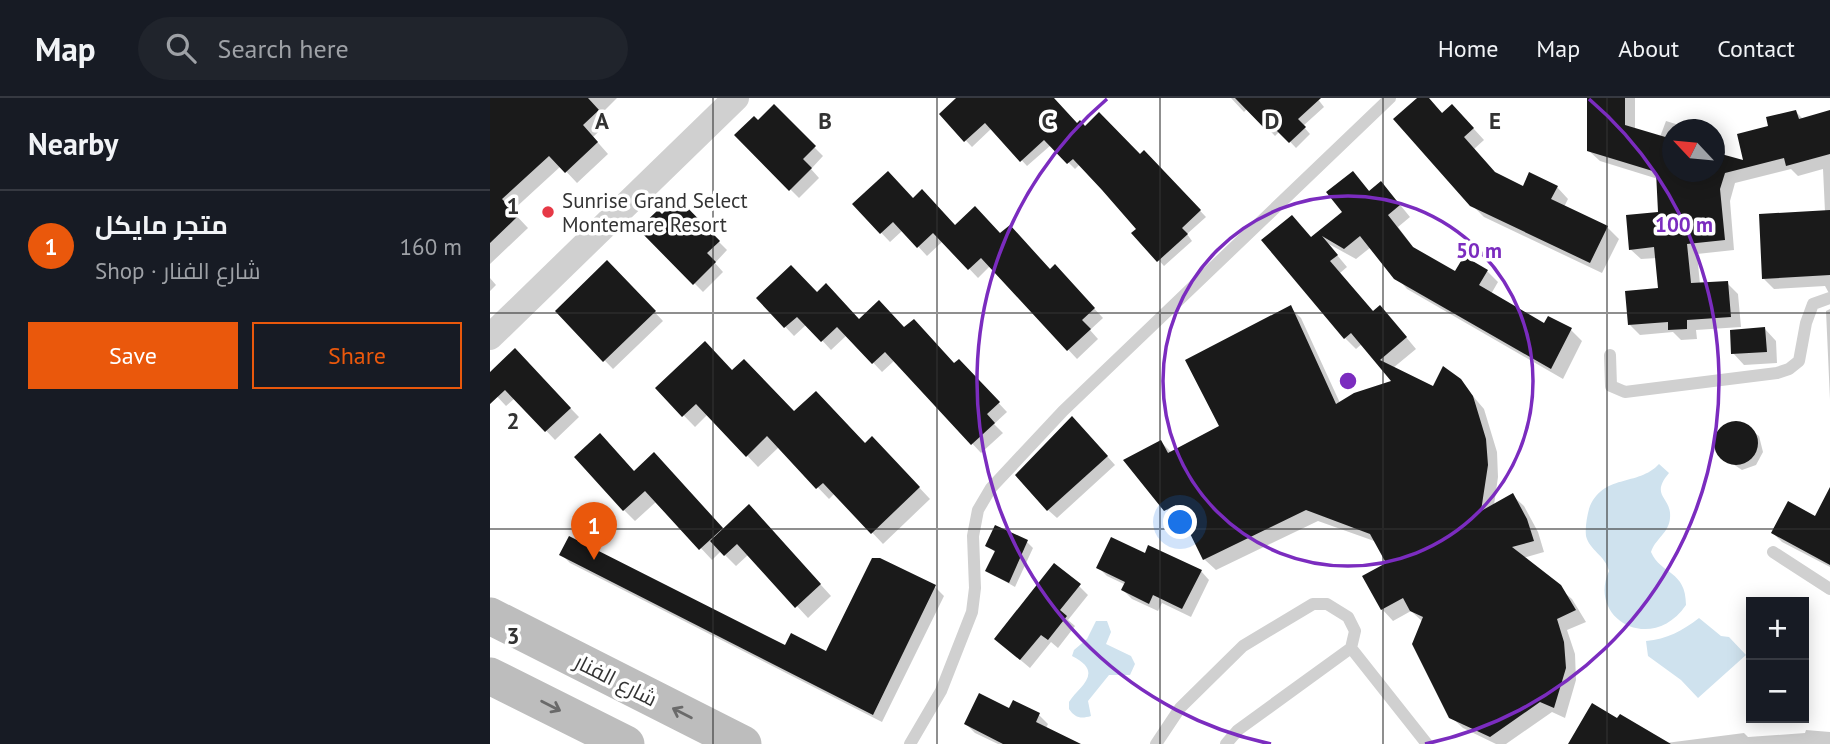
<!DOCTYPE html>
<meta charset="utf-8">
<style>
:root{--surface:#171b24;--page:#20242c;--text:#f1f3f6;--muted:#9ea1a6;--line:#363941;--accent:#ea580c}
body{margin:0;font-family:"PT Sans",Cairo,sans-serif;background:var(--page);color:var(--text)}
.controls{position:absolute;right:21px;bottom:21px;display:grid;overflow:hidden;border-radius:0px;box-shadow:0 4px 18px #0003}
.controls button{width:63px;height:63px;display:grid;place-items:center;padding:0;border:0;border-bottom:2px solid var(--line);background:var(--surface);color:var(--text);font:35px sans-serif}
.compass{position:absolute;left:1172px;top:21px;width:63px;height:63px;border-radius:50%;background:var(--surface);box-shadow:0 4px 18px #0003;rotate:296deg}
.you{position:absolute;left:691px;top:425px;width:24px;height:24px;margin:-18px;border:5px solid #fff;border-radius:50%;background:#1a73e8;box-shadow:0 0 0 10px #1a73e833}
.badge{display:grid;place-items:center;width:46px;height:46px;border-radius:50%;background:var(--accent);color:#fff;font-size:23px;font-weight:700}
.pin{position:absolute;translate:-50% -58px;filter:drop-shadow(0 2px 4px #0008)}
.pin::after{content:'';position:absolute;top:37px;width:24px;height:21px;background:inherit;clip-path:polygon(0 0,100% 0,50% 100%)}
.list{margin:0;padding:0;list-style:none}
h2{display:flex;justify-content:space-between;align-items:center;height:91px;margin:0;padding:0 28px;font-size:30px}
h2 small{font-size:23px;font-weight:400;color:var(--muted)}
.list li{display:grid;grid-template-columns:46px 1fr auto;gap:21px;align-items:center;box-sizing:border-box;height:112px;padding:0 28px;border-top:2px solid var(--line)}
.list b{display:block;font-size:26px;white-space:nowrap}
.list p{margin:0;font-size:23px;white-space:nowrap;color:var(--muted)}
.list em{font-size:23px;font-style:normal;color:var(--muted)}
.actions{display:flex;gap:14px;padding:21px 28px}
.actions a{flex:1;padding:16px 0;border:2px solid var(--accent);border-radius:0px;text-align:center;font-size:24px;color:var(--accent)}
.actions .main{background:var(--accent);color:#fff}
.icon{flex:none;width:38px;height:38px;fill:none;stroke:currentColor;stroke-width:2;stroke-linecap:round;stroke-linejoin:round}
.map{position:relative;flex:none;width:1340px;height:646px;overflow:hidden}
header{display:flex;align-items:center;gap:42px;box-sizing:border-box;height:98px;padding:0 35px;background:var(--surface);border-bottom:2px solid var(--line)}
header strong{font-size:33px}
nav{display:flex;gap:38px;margin-inline-start:auto;font-size:24px}
.search{width:490px;height:63px;background:var(--page);display:flex;align-items:center;gap:18px;box-sizing:border-box;padding:0 24px;border-radius:38px;color:var(--muted);font-size:26px}
main{display:flex}
aside{flex:1;background:var(--surface)}
.map>svg:first-child{display:block}
</style>
<header>
<strong>Map</strong>
<div class="search"><svg class="icon" aria-label="search" viewBox="0 0 24 24"><circle cx="10" cy="10" r="6"/><path d="M15 15l6 6"/></svg>Search here</div>
<nav><a>Home</a><a>Map</a><a>About</a><a>Contact</a></nav>
</header>
<main>
<aside>
<h2>Nearby<small></small></h2>
<ul class="list">
<li><span class="badge">1</span><div><b>متجر مايكل</b><p>Shop · شارع الفنار</p></div><em>160 m</em></li>
</ul>
<div class="actions"><a class="main">Save</a><a>Share</a></div>
</aside>
<div class="map">
<svg width="1340" height="646" viewBox="0 0 1340 646">
<rect width="100%" height="100%" fill="#fff"/>
<path fill="#cfe2ee" d="M 1169,366 L 1179,375 C 1159,399 1182,398 1180,420 C 1179,435 1165,441 1161,454 C 1171,477 1196,472 1196,507 C 1162,557 1097,521 1119,473 C 1115,457 1100,453 1096,438 C 1095,429 1097,419 1099,411 C 1112,375 1148,389 1169,366 Z
M 1209,520 L 1231,538 L 1239,539 L 1256,557 L 1208,600 L 1191,582 L 1158,558 L 1156,543 C 1177,541 1192,533 1209,520 Z
M 606,523 L 617,523 L 621,534 L 616,546 L 641,558 L 645,566 L 640,577 L 619,577 L 598,603 L 601,618 C 591,621 585,620 579,611 L 579,604 C 588,589 616,575 582,558 L 584,552 L 597,541 Z"/>
<path fill="#0003" d="M 0,0 L 127,0 L 111,16 L 119,24 L 103,39 L 118,56 L 87,85 L 71,68 L 22,113 L 38,130 L 0,166 Z
M 469,0 L 561,0 L 587,28 L 650,58 L 654,54 L 716,119 L 697,136 L 702,143 L 674,168 L 644,135 L 648,131 L 590,66 L 585,71 L 561,47 L 537,68 L 502,30 L 482,49 L 451,16 Z
M 741,0 L 827,0 L 834,9 L 813,28 L 820,36 L 806,50 L 790,33 L 785,38 L 758,10 L 754,14 Z
M 930,0 L 937,0 L 953,16 L 973,19 L 994,42 L 984,51 L 1006,77 L 1034,90 L 1067,89 L 1078,101 L 1074,109 L 1117,129 L 1129,141 L 1112,175 L 994,119 L 981,106 Z
M 1099,0 L 1145,0 L 1145,31 L 1170,39 L 1176,23 L 1202,31 L 1182,32 L 1182,74 L 1224,74 L 1256,65 L 1281,29 L 1306,14 L 1313,21 L 1340,14 L 1340,197 L 1335,188 L 1284,191 L 1274,181 L 1335,114 L 1333,71 L 1308,78 L 1301,71 L 1245,85 L 1240,103 L 1244,152 L 1207,156 L 1210,186 L 1237,185 L 1248,196 L 1251,229 L 1206,232 L 1207,241 L 1191,242 L 1183,234 L 1150,237 L 1140,227 L 1170,192 L 1167,160 L 1151,161 L 1140,151 L 1170,116 L 1168,81 L 1110,63 L 1099,53 Z
M 284,9 L 333,58 L 321,71 L 329,80 L 309,100 L 246,37 L 268,24 Z
M 863,75 L 880,94 L 902,97 L 920,119 L 908,129 L 926,153 L 965,176 L 997,173 L 1008,184 L 1001,196 L 1054,227 L 1081,232 L 1092,243 L 1073,281 L 917,191 L 881,149 L 866,161 L 837,145 L 857,169 L 850,175 L 884,215 L 901,221 L 926,251 L 903,270 L 944,290 L 970,283 L 994,311 L 1007,354 L 1008,379 L 1004,407 L 1022,397 L 1034,408 L 1048,434 L 1054,454 L 1033,460 L 1082,501 L 1096,524 L 1077,532 L 1085,556 L 1086,582 L 1075,620 L 1062,614 L 1016,646 L 1006,646 L 973,630 L 961,619 L 933,524 L 921,513 L 903,523 L 892,511 L 898,465 L 887,444 L 828,423 L 726,472 L 714,461 L 694,420 L 687,424 L 636,363 L 671,344 L 682,355 L 732,329 L 800,209 L 811,220 L 850,305 L 904,284 L 873,245 L 866,251 L 855,240 L 822,141 L 854,115 Z
M 423,102 L 466,129 L 510,137 L 561,173 L 574,178 L 613,220 L 600,232 L 608,241 L 587,261 L 500,168 L 488,180 L 453,143 L 437,158 L 413,132 L 400,144 L 364,106 Z
M 188,103 L 237,152 L 225,165 L 233,174 L 213,194 L 151,131 L 172,118 Z
M 117,164 L 173,223 L 123,271 L 67,213 Z
M 0,180 L 6,187 L 0,193 Z
M 327,196 L 370,223 L 415,232 L 465,267 L 469,263 L 517,314 L 504,326 L 513,335 L 491,355 L 405,262 L 392,274 L 357,237 L 341,252 L 317,226 L 304,238 L 268,200 Z
M 1340,211 L 1340,302 L 1336,213 Z
M 1275,231 L 1286,243 L 1287,265 L 1254,267 L 1243,255 Z
M 25,253 L 89,319 L 65,342 L 25,300 L 16,308 L 0,291 L 0,277 Z
M 243,274 L 304,315 L 375,347 L 393,351 L 440,401 L 393,446 L 345,395 L 339,401 L 289,349 L 268,369 L 218,316 L 205,329 L 167,290 Z
M 1248,325 L 1269,338 L 1273,354 L 1266,367 L 1252,372 L 1231,358 L 1226,343 L 1234,329 Z
M 591,329 L 625,367 L 567,420 L 558,412 Z
M 175,368 L 234,432 L 270,420 L 341,498 L 318,520 L 259,456 L 246,468 L 231,453 L 222,462 L 167,403 L 145,423 L 134,412 L 144,374 Z
M 1333,406 L 1340,409 L 1340,469 L 1292,444 L 1283,435 L 1326,420 Z
M 537,444 L 543,450 L 525,489 L 497,473 L 506,455 L 498,448 Z
M 71,456 L 296,550 L 337,555 L 445,489 L 454,498 L 392,624 L 80,465 Z
M 655,457 L 711,473 L 719,482 L 701,519 L 672,505 L 668,513 L 642,501 L 633,492 L 636,487 L 617,478 L 608,469 Z
M 589,488 L 598,497 L 578,522 L 585,528 L 568,550 L 561,544 L 540,570 L 515,549 Z
M 519,612 L 549,617 L 558,626 L 556,630 L 581,646 L 508,646 L 485,635 L 476,626 Z
M 1128,623 L 1176,645 L 1254,635 L 1258,639 L 1315,635 L 1316,632 L 1340,634 L 1340,646 L 1089,646 Z"/>
<path fill="#1a1a1a" d="M 0,0 L 98,0 L 109,12 L 93,27 L 108,44 L 75,75 L 59,58 L 12,101 L 28,118 L 0,145 Z
M 466,0 L 564,0 L 587,25 L 590,22 L 595,28 L 609,14 L 650,56 L 654,52 L 711,112 L 692,130 L 698,136 L 667,164 L 641,135 L 646,131 L 612,92 L 583,61 L 577,66 L 554,42 L 530,64 L 495,25 L 474,44 L 449,16 Z
M 745,0 L 831,0 L 808,21 L 816,29 L 799,45 L 783,29 L 778,34 Z
M 927,0 L 939,0 L 952,15 L 962,6 L 984,30 L 974,39 L 1005,74 L 1033,88 L 1039,74 L 1068,88 L 1061,101 L 1118,128 L 1100,165 L 980,108 L 903,21 Z
M 1097,0 L 1135,0 L 1135,27 L 1182,41 L 1182,74 L 1224,74 L 1224,54 L 1253,62 L 1247,36 L 1278,28 L 1276,19 L 1306,12 L 1309,21 L 1340,12 L 1340,56 L 1296,68 L 1294,60 L 1235,75 L 1230,91 L 1235,142 L 1197,146 L 1201,185 L 1238,183 L 1241,219 L 1197,222 L 1197,231 L 1178,232 L 1178,224 L 1138,227 L 1135,193 L 1168,190 L 1164,149 L 1139,152 L 1136,117 L 1168,114 L 1166,74 L 1097,53 Z
M 284,6 L 326,48 L 313,61 L 322,70 L 299,93 L 244,37 L 264,18 L 268,22 Z
M 398,73 L 423,100 L 432,91 L 465,127 L 485,108 L 510,135 L 520,127 L 560,171 L 565,166 L 605,210 L 592,222 L 601,231 L 577,253 L 491,160 L 478,172 L 443,135 L 427,150 L 403,124 L 390,136 L 362,106 Z
M 863,73 L 879,93 L 891,83 L 910,107 L 898,117 L 923,149 L 965,173 L 974,158 L 998,172 L 989,187 L 1054,225 L 1058,218 L 1082,230 L 1061,271 L 904,181 L 870,138 L 854,151 L 832,138 L 848,157 L 840,163 L 883,213 L 890,207 L 917,239 L 890,262 L 943,288 L 953,268 L 971,281 L 983,298 L 996,341 L 998,367 L 991,413 L 1023,395 L 1037,421 L 1044,443 L 1022,449 L 1071,487 L 1086,512 L 1067,521 L 1074,544 L 1076,570 L 1064,610 L 1050,604 L 1000,639 L 959,620 L 922,546 L 933,519 L 920,513 L 913,500 L 891,512 L 872,478 L 896,465 L 880,436 L 816,412 L 713,462 L 686,407 L 674,413 L 633,362 L 671,342 L 678,355 L 729,328 L 695,262 L 801,207 L 846,306 L 864,295 L 901,283 L 861,235 L 854,241 L 771,142 L 802,117 L 821,139 L 852,114 L 836,94 Z
M 188,100 L 230,143 L 217,155 L 226,164 L 203,187 L 148,131 L 168,112 L 172,116 Z
M 1340,112 L 1340,177 L 1272,181 L 1269,116 Z
M 117,162 L 166,213 L 113,264 L 65,213 Z
M 301,167 L 327,194 L 336,185 L 369,221 L 389,202 L 414,229 L 424,221 L 464,265 L 469,261 L 510,304 L 497,316 L 505,325 L 481,347 L 395,254 L 382,266 L 347,229 L 331,244 L 307,219 L 294,230 L 266,200 Z
M 1275,229 L 1277,254 L 1241,256 L 1240,232 Z
M 215,243 L 242,272 L 254,261 L 304,313 L 326,293 L 375,345 L 382,338 L 430,389 L 381,436 L 333,385 L 326,391 L 277,338 L 256,359 L 206,306 L 192,319 L 165,290 Z
M 25,250 L 81,310 L 55,334 L 15,292 L 0,306 L 0,274 Z
M 582,318 L 618,358 L 557,413 L 525,377 Z
M1224 345a22 22 0 1 1 44 0a22 22 0 1 1-44 0Z
M 110,335 L 144,373 L 164,354 L 233,430 L 209,452 L 155,393 L 133,413 L 84,359 Z
M 1340,389 L 1340,467 L 1281,435 L 1298,403 L 1325,418 Z
M 259,406 L 331,486 L 305,510 L 247,446 L 234,458 L 220,443 Z
M 505,427 L 538,442 L 519,485 L 495,473 L 505,453 L 495,448 Z
M 79,438 L 295,547 L 301,535 L 336,553 L 382,460 L 390,460 L 446,487 L 383,617 L 69,457 Z
M 621,439 L 655,455 L 658,447 L 712,472 L 692,511 L 663,497 L 659,506 L 631,492 L 635,484 L 606,470 Z
M 564,465 L 591,486 L 570,512 L 577,518 L 558,542 L 551,537 L 530,562 L 504,541 Z
M 489,595 L 519,610 L 523,602 L 550,615 L 546,624 L 591,646 L 513,646 L 474,626 Z
M 1102,605 L 1127,620 L 1130,616 L 1181,646 L 1078,646 Z"/>
<g fill="none" stroke-linecap="round" stroke-linejoin="round">
<path stroke="#d0d0d0" stroke-width="12" d="M 1120,257 L 1121,288 L 1135,294 L 1287,275 L 1299,271 L 1309,263 L 1316,225 L 1323,206 L 1340,200
M 1283,454 L 1340,491
M 861,550 L 937,646
M 420,646 L 451,593 L 482,514 L 485,490 L 483,438 L 488,412 L 501,390 L 573,313 L 900,0
M 666,646 L 690,610 L 753,548 L 823,506 L 837,506 L 858,519 L 865,533 L 861,550 L 748,632 L 736,646"/>
<path stroke="#d0d0d0" stroke-width="26" d="M 0,239 L 246,0"/>
<path stroke="#bdbdbd" stroke-width="37" d="M 0,518 L 253,646
M 0,578 L 136,646"/>
</g>
<defs><path id="oneway-shaft" d="M-6 0H5M1.5-3L5.5 0L1.5 3" fill="none" stroke-width="1.6" stroke-linecap="round" stroke-linejoin="round" transform="scale(1.75)"/></defs>
<g stroke="#6a6a6a">
<use href="#oneway-shaft" transform="translate(61 608) rotate(27)"/>
<use href="#oneway-shaft" transform="translate(192 615) rotate(-153)"/>
</g>
<path fill="none" stroke="#333" stroke-width="2" stroke-opacity="0.55" d="M 223,0 L 223,646M 447,0 L 447,646M 670,0 L 670,646M 893,0 L 893,646M 1117,0 L 1117,646M 0,215 L 1340,215M 0,431 L 1340,431"/>
<g fill="none" stroke="#7b2cbf" stroke-width="3.5">
<circle cx="858" cy="283" r="185"/>
<path d="M781 646A371 371 0 0 1 617 1M1099 1A371 371 0 0 1 935 646"/>
</g>
<circle fill="#e63946" stroke="#fff" stroke-width="2.5" cx="58" cy="114" r="7"/>
<g text-anchor="middle" dominant-baseline="central" stroke-width="7" stroke-linejoin="round" paint-order="stroke">
<g font-size="21" fill="#333" stroke="#fff" text-anchor="start">
<text x="72" y="102">Sunrise Grand Select<tspan x="72" dy="24">Montemare Resort</tspan></text>
</g>
<g font-size="21" fill="#333" stroke="#fff">
<text transform="translate(126 582) rotate(27)">شارع الفنار</text>
</g>
</g>
<g font-size="23" text-anchor="middle" font-weight="bold" fill="#333" stroke="#fff" stroke-width="7" stroke-linejoin="round" paint-order="stroke">
<text x="112" y="31">A</text>
<text x="335" y="31">B</text>
<text x="558" y="31">C</text>
<text x="782" y="31">D</text>
<text x="1005" y="31">E</text>
<text x="23" y="116">1</text>
<text x="23" y="331">2</text>
<text x="23" y="546">3</text>
</g>
<circle cx="858" cy="283" r="10" fill="#7b2cbf" stroke="#fff" stroke-width="3.5"/>
<g font-size="21" text-anchor="middle" font-weight="bold" fill="#7b2cbf" stroke="#fff" stroke-width="7" stroke-linejoin="round" paint-order="stroke">
<text x="1194" y="134">100 m</text>
<text x="989" y="160">50 m</text>
</g>
</svg>
<div class="controls">
<button>+</button>
<button>−</button>
</div>
<svg class="compass" viewBox="-18 -18 36 36"><path d="M0-13l5 13h-10z" fill="#e53935"/><path d="M0 13l5-13h-10z" fill="#9ea1a6"/></svg>
<div class="you"></div>
<div class="pin badge" style="left:104px;top:462px">1</div>
</div>
</main>
